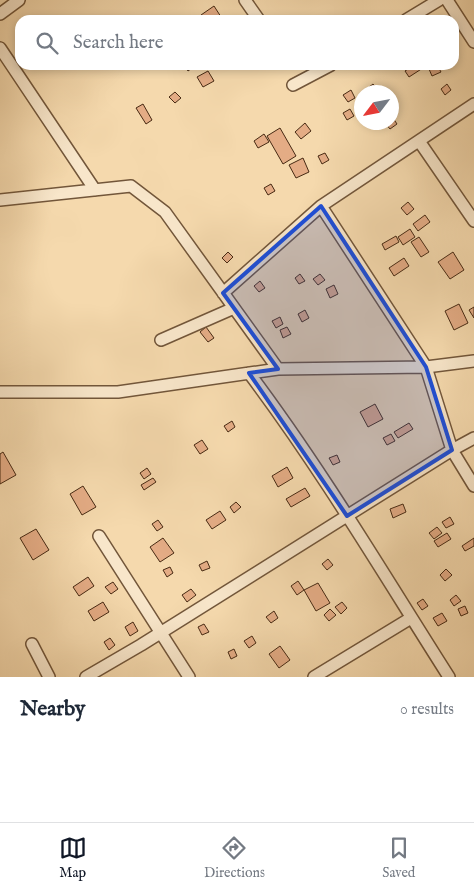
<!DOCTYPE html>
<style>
:root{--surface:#fff;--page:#f6f6f7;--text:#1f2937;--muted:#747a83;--line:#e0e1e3;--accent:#111827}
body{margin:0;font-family:"IM FELL English",serif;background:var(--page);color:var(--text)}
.compass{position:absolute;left:354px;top:85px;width:45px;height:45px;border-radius:50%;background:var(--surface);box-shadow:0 2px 8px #0003;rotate:238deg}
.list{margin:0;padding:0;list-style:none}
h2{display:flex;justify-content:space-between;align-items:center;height:65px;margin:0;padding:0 20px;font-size:21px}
h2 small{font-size:16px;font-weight:400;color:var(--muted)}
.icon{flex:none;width:28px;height:28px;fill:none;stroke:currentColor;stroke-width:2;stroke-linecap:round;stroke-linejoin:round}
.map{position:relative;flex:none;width:474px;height:677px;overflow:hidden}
.search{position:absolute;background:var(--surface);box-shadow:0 2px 8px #0003;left:15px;right:15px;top:15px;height:55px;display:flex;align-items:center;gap:12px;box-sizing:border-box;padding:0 18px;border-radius:15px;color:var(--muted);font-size:19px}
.sheet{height:145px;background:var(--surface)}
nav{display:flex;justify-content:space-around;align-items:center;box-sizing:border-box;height:70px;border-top:1px solid var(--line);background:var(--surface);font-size:14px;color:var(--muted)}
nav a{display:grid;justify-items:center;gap:2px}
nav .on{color:var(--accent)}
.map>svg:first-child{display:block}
</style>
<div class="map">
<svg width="474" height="677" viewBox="0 0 474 677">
<rect width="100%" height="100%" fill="#f5d9ad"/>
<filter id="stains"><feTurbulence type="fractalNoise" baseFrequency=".004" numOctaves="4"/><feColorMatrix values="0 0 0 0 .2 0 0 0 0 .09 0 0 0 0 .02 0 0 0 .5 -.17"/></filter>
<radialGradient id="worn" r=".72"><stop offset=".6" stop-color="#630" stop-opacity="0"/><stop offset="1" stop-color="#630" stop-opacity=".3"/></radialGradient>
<path fill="#e4ac85" stroke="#472a13" d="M 214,6 L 223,20 L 204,20 L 201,15 Z
M 184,65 L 196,65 L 188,71 Z
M 414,65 L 425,65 L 426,66 L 409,77 L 405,71 Z
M 437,65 L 441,72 L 432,76 L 429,69 Z
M 208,71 L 214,81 L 203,87 L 197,77 Z
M 373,84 L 379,91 L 377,92 L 363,92 Z
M 447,84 L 451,90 L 445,95 L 441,89 Z
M 351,90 L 355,98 L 348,102 L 343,95 Z
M 175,92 L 181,98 L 175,103 L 169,97 Z
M 143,104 L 152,120 L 146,124 L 136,108 Z
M 350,109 L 354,116 L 347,120 L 343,113 Z
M 393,118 L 397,124 L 390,129 L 385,123 L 392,122 L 392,119 Z
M 305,123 L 311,131 L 301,139 L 295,132 Z
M 280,128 L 296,156 L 283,164 L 267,136 Z
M 264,134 L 269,142 L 258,148 L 254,141 Z
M 325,153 L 329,160 L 322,164 L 318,156 Z
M 303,158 L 309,172 L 296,178 L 289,165 Z
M 271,184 L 275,191 L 268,195 L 264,188 Z
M 408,202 L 414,209 L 407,215 L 401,208 Z
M 425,215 L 430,222 L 418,231 L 413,224 Z
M 410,229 L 415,237 L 403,245 L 398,237 Z
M 396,236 L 399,242 L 385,250 L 382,244 Z
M 419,237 L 429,252 L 421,257 L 411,242 Z
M 228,252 L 233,257 L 227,263 L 222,258 Z
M 453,252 L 464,270 L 450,279 L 438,262 Z
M 404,258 L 409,266 L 394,276 L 389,268 Z
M 300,274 L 305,281 L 299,284 L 295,278 Z
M 320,274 L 325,280 L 318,285 L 313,279 Z
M 260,281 L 265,288 L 259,292 L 254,286 Z
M 334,285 L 338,294 L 330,298 L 326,289 Z
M 459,304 L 468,323 L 454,330 L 445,311 Z
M 474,307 L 474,318 L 469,310 Z
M 305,310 L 309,318 L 302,322 L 298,314 Z
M 280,317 L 283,324 L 276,328 L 272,321 Z
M 206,327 L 214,338 L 208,342 L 200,332 Z
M 287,327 L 291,334 L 283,338 L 280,330 Z
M 375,404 L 383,419 L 368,427 L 360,412 Z
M 232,421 L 235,427 L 228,432 L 224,426 Z
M 409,423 L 413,429 L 398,438 L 394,432 Z
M 391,434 L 395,441 L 387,445 L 383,438 Z
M 202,440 L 208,449 L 200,454 L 194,445 Z
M 3,452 L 16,475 L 0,484 L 0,454 Z
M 337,455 L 340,462 L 333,465 L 329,458 Z
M 287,467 L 293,478 L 278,487 L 272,476 Z
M 147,468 L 151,474 L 144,479 L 140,473 Z
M 153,478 L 156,482 L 144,490 L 141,485 Z
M 83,486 L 96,507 L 82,515 L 70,494 Z
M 305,488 L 310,496 L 291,507 L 286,499 Z
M 236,502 L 241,507 L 234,513 L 230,507 Z
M 403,504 L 406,512 L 393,518 L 390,509 Z
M 220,511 L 226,520 L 212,529 L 206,520 Z
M 450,517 L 454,524 L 446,528 L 442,522 Z
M 158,520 L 163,527 L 157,531 L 152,524 Z
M 437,527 L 442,533 L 434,539 L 429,533 Z
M 36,529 L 49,550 L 33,560 L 20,538 Z
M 447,533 L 451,539 L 438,547 L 434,541 Z
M 163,538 L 174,553 L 160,562 L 150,547 Z
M 474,538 L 474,546 L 465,551 L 462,546 Z
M 328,559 L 333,565 L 327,570 L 322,564 Z
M 207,561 L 210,568 L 202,571 L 199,565 Z
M 170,567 L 173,573 L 167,577 L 163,570 Z
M 446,569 L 452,575 L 445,581 L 440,575 Z
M 88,577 L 94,586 L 79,596 L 73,587 Z
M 298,581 L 304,590 L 297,595 L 291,586 Z
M 113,582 L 118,589 L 111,594 L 105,587 Z
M 318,583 L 330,603 L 316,611 L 304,590 Z
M 191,589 L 196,595 L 187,602 L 182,595 Z
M 456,595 L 461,601 L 454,606 L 450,600 Z
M 423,599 L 428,606 L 422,610 L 417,603 Z
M 103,602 L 109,612 L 94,621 L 88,611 Z
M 342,602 L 347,608 L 341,614 L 335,607 Z
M 465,606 L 468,613 L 461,616 L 458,609 Z
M 330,609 L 336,615 L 329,621 L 324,615 Z
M 274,611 L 278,618 L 271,623 L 266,617 Z
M 442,613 L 447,621 L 438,626 L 433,618 Z
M 133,622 L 138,631 L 130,636 L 125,627 Z
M 204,624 L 209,632 L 202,635 L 198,627 Z
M 252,636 L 256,643 L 249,648 L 244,641 Z
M 110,638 L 115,645 L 109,650 L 104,642 Z
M 280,646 L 290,660 L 279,668 L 269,654 Z
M 234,649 L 237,656 L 231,659 L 228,652 Z"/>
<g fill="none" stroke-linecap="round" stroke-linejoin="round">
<defs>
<path id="minor" d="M 245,0 L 259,20
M 447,0 L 474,42
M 0,14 L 19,0
M 406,20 L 439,0
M 0,48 L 95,190
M 293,85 L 331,65
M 419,141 L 474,221
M 0,200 L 131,186 L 165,212 L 278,369 L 426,367 L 474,361
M 321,206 L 426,367 L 452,450 L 474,486
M 223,293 L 321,206 L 474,104
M 161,340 L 234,308
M 249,373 C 322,470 384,575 449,677
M 0,392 L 118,392 L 278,369
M 99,536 L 189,677
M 32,644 L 49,677
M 86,677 L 141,645 L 452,450 L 474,438
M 314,677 L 411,618"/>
</defs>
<use href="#minor" stroke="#72563a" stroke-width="14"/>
<use href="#minor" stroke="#f8e6ca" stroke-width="11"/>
</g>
<path fill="#1d4ed8" fill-opacity="0.2" stroke="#1d4ed8" stroke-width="4" stroke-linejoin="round" d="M 321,206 L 426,367 L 452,450 L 347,516 L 249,373 L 278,369 L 223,293 Z"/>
<rect width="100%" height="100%" filter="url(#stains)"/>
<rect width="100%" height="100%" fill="url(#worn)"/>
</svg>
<svg class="compass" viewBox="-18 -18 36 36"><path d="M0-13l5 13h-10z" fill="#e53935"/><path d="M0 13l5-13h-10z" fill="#747a83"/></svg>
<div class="search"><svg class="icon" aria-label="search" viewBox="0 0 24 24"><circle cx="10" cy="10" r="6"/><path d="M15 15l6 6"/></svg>Search here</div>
</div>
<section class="sheet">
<h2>Nearby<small>0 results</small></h2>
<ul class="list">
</ul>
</section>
<nav>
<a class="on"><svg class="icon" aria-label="map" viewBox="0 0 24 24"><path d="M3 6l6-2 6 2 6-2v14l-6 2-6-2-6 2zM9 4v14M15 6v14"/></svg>Map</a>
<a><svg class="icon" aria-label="directions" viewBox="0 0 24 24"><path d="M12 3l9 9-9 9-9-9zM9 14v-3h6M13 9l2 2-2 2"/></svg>Directions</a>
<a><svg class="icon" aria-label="saved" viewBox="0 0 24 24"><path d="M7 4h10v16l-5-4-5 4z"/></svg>Saved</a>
</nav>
